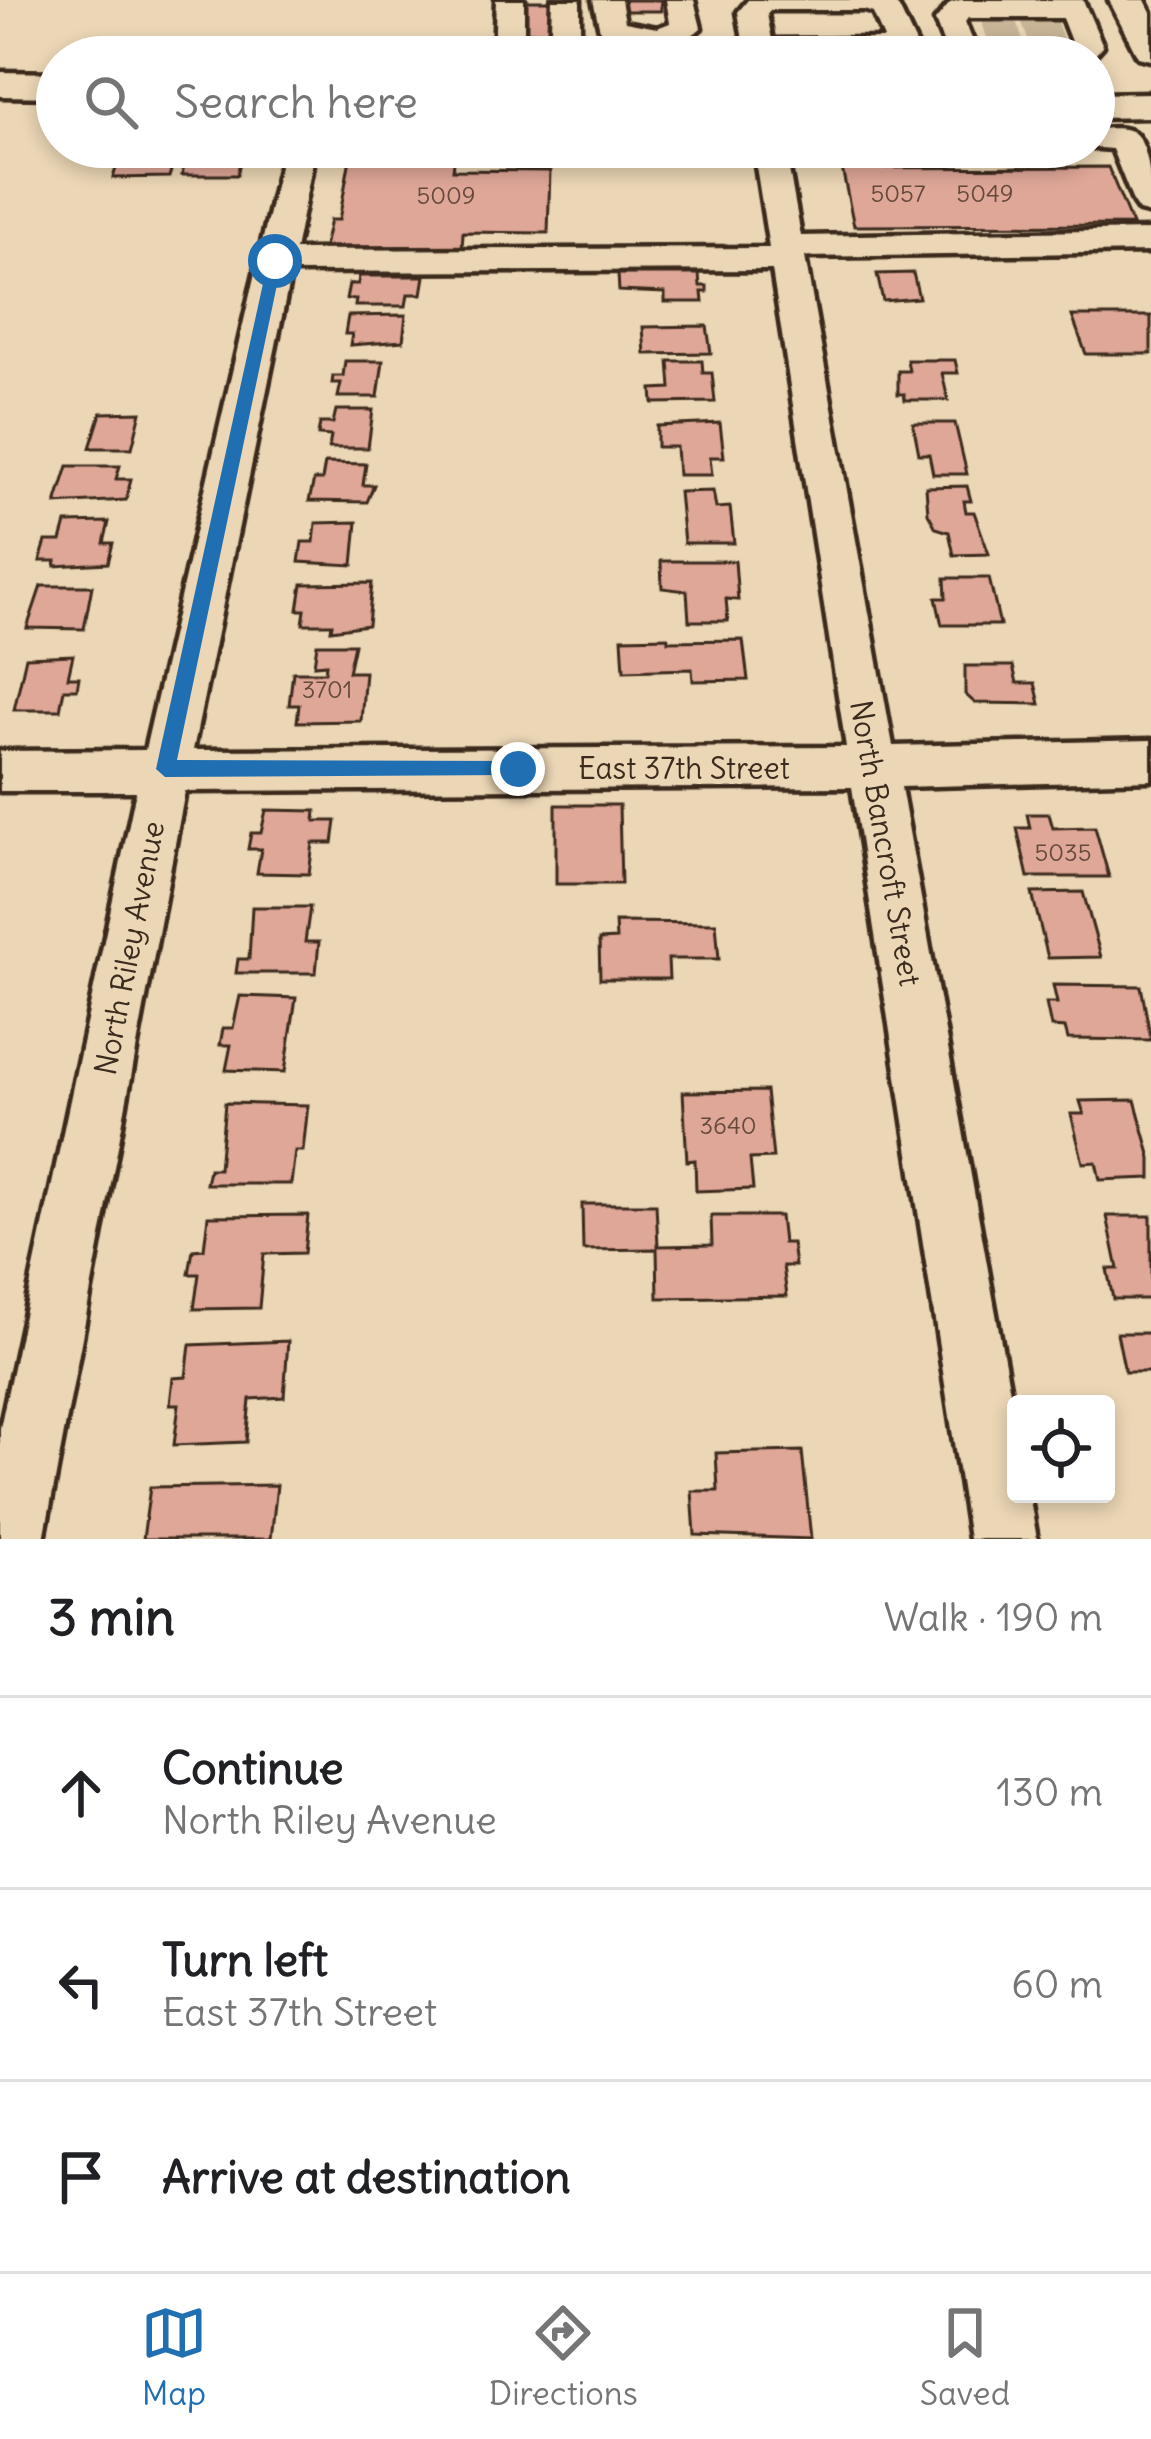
<!DOCTYPE html>
<meta charset="utf-8">
<style>
:root{--surface:#fff;--page:#f2f2f2;--text:#202124;--muted:#757577;--line:#e0e0e0;--accent:#1f6fb2}
body{margin:0;font-family:Delius,sans-serif;background:var(--page);color:var(--text)}
.controls{position:absolute;right:36px;bottom:36px;display:grid;overflow:hidden;border-radius:12px;box-shadow:0 6px 18px #0003}
.controls button{width:108px;height:108px;display:grid;place-items:center;padding:0;border:0;border-bottom:3px solid var(--line);background:var(--surface);color:var(--text);font:60px sans-serif}
.stop{position:absolute;width:36px;height:36px;margin:-27px;border:9px solid #1f6fb2;border-radius:50%;background:#fff}
.stop.end{background:#1f6fb2;border-color:#fff;box-shadow:0 3px 12px #0008}
.list{margin:0;padding:0;list-style:none}
h2{display:flex;justify-content:space-between;align-items:center;height:156px;margin:0;padding:0 48px;font-size:51px}
h2 small{font-size:39px;font-weight:400;color:var(--muted)}
.list li{display:grid;grid-template-columns:78px 1fr auto;gap:36px;align-items:center;box-sizing:border-box;height:192px;padding:0 48px;border-top:3px solid var(--line)}
.list b{display:block;font-size:45px;white-space:nowrap}
.list p{margin:0;font-size:39px;white-space:nowrap;color:var(--muted)}
.list em{font-size:39px;font-style:normal;color:var(--muted)}
.icon{flex:none;width:66px;height:66px;fill:none;stroke:currentColor;stroke-width:2;stroke-linecap:round;stroke-linejoin:round}
.map{position:relative;flex:none;width:1151px;height:1539px;overflow:hidden}
.search{position:absolute;background:var(--surface);box-shadow:0 6px 18px #0003;left:36px;right:36px;top:36px;height:132px;display:flex;align-items:center;gap:30px;box-sizing:border-box;padding:0 42px;border-radius:66px;color:var(--muted);font-size:45px}
.sheet{height:732px;background:var(--surface)}
nav{display:flex;justify-content:space-around;align-items:center;box-sizing:border-box;height:168px;border-top:3px solid var(--line);background:var(--surface);font-size:33px;color:var(--muted)}
nav a{display:grid;justify-items:center;gap:6px}
nav .on{color:var(--accent)}
.map>svg:first-child{display:block}
</style>
<div class="map">
<svg width="1151" height="1539" viewBox="0 0 1151 1539">
<rect width="100%" height="100%" fill="#ebd6b5"/>
<filter id="ink" filterUnits="userSpaceOnUse"><feTurbulence type="fractalNoise" baseFrequency=".00833" numOctaves="2"/><feDisplacementMap in="SourceGraphic" scale="24" xChannelSelector="R" yChannelSelector="G"/><feConvolveMatrix kernelMatrix="1 2 1 2 8 2 1 2 1" color-interpolation-filters="sRGB"/></filter>
<g filter="url(#ink)">
<path fill="#dfa798" stroke="#3b2a1e" stroke-width="3" d="M 615,0 L 661,0 L 661,11 L 616,11 Z
M 525,1 L 552,1 L 551,32 L 523,32 Z
M 352,147 L 456,147 L 453,170 L 550,171 L 548,233 L 463,232 L 462,250 L 324,247 L 330,220 L 339,220 Z
M 187,154 L 242,154 L 237,175 L 182,175 Z
M 120,155 L 176,155 L 169,177 L 113,178 Z
M 1108,167 L 1132,225 L 854,226 L 842,168 Z
M 913,273 L 919,298 L 883,301 L 877,274 Z
M 618,274 L 699,274 L 700,286 L 707,286 L 707,292 L 702,292 L 703,302 L 665,302 L 665,293 L 619,291 Z
M 359,276 L 425,276 L 422,294 L 408,294 L 406,306 L 355,306 L 356,299 L 346,299 L 349,284 L 358,284 Z
M 406,315 L 403,341 L 350,345 L 352,334 L 345,334 L 348,316 Z
M 1072,316 L 1151,316 L 1151,354 L 1086,354 Z
M 707,326 L 711,353 L 645,354 L 643,327 Z
M 907,360 L 955,360 L 958,373 L 942,373 L 948,400 L 905,400 L 904,394 L 898,394 L 898,371 L 909,371 Z
M 345,361 L 383,361 L 378,397 L 338,397 L 341,383 L 332,383 L 333,376 L 343,376 Z
M 669,361 L 702,361 L 703,373 L 712,373 L 715,402 L 653,403 L 652,389 L 671,388 Z
M 336,410 L 373,410 L 368,448 L 329,448 L 331,436 L 318,435 L 320,423 L 333,423 Z
M 141,412 L 132,448 L 90,448 L 101,413 Z
M 720,423 L 724,457 L 710,457 L 712,475 L 678,475 L 676,447 L 657,447 L 657,426 Z
M 913,423 L 955,423 L 967,474 L 933,474 L 929,454 L 919,454 Z
M 325,463 L 366,464 L 363,485 L 374,485 L 367,502 L 309,501 L 314,480 L 322,480 Z
M 68,466 L 120,466 L 116,479 L 131,479 L 126,500 L 56,504 Z
M 967,486 L 971,501 L 964,501 L 966,512 L 974,512 L 989,554 L 954,555 L 949,532 L 936,528 L 928,513 L 926,487 Z
M 713,491 L 716,508 L 730,507 L 734,543 L 684,543 L 679,492 Z
M 109,522 L 104,543 L 113,543 L 108,563 L 55,566 L 56,561 L 40,561 L 46,541 L 61,541 L 66,523 Z
M 357,522 L 353,565 L 299,562 L 302,542 L 314,542 L 316,523 Z
M 661,561 L 735,561 L 738,600 L 726,599 L 728,621 L 689,621 L 687,591 L 662,588 Z
M 945,578 L 989,578 L 1000,625 L 942,625 L 936,598 L 946,598 Z
M 372,583 L 368,625 L 331,630 L 332,624 L 303,624 L 305,610 L 298,610 L 302,584 Z
M 41,586 L 92,586 L 84,629 L 27,628 Z
M 668,637 L 668,641 L 743,640 L 748,680 L 693,681 L 692,669 L 624,671 L 622,638 Z
M 317,644 L 354,644 L 348,672 L 365,672 L 361,721 L 297,722 L 299,705 L 289,705 L 293,672 L 325,672 L 326,664 L 314,665 Z
M 73,655 L 68,677 L 79,677 L 77,689 L 64,689 L 60,710 L 14,710 L 26,657 Z
M 965,666 L 1013,666 L 1017,683 L 1035,683 L 1040,704 L 975,703 L 965,694 Z
M 556,805 L 619,805 L 621,884 L 556,884 Z
M 266,810 L 316,811 L 315,821 L 336,821 L 333,843 L 313,843 L 309,874 L 257,873 L 261,849 L 248,849 L 251,833 L 261,833 Z
M 1027,814 L 1049,814 L 1053,828 L 1095,827 L 1109,877 L 1028,877 L 1017,828 L 1030,828 Z
M 1083,892 L 1101,957 L 1048,958 L 1032,893 Z
M 252,907 L 310,907 L 305,942 L 319,942 L 316,973 L 236,973 L 238,959 L 249,959 Z
M 615,922 L 716,923 L 719,959 L 668,959 L 669,979 L 600,979 L 599,940 L 616,939 Z
M 1053,985 L 1141,986 L 1151,1040 L 1068,1039 L 1065,1028 L 1051,1027 L 1046,1003 L 1057,1003 Z
M 240,996 L 296,998 L 285,1072 L 226,1070 L 231,1045 L 220,1045 L 223,1028 L 233,1028 Z
M 766,1091 L 773,1158 L 750,1159 L 753,1189 L 696,1191 L 695,1160 L 687,1161 L 683,1092 Z
M 1135,1100 L 1151,1158 L 1151,1178 L 1100,1180 L 1096,1162 L 1083,1163 L 1071,1114 L 1084,1114 L 1080,1101 Z
M 225,1103 L 308,1105 L 303,1151 L 295,1151 L 291,1184 L 206,1184 L 209,1169 L 219,1169 Z
M 582,1204 L 656,1204 L 658,1246 L 712,1245 L 711,1216 L 780,1216 L 783,1243 L 792,1243 L 795,1266 L 783,1266 L 787,1296 L 658,1298 L 657,1249 L 583,1250 Z
M 308,1215 L 304,1253 L 264,1254 L 259,1308 L 194,1309 L 199,1274 L 189,1274 L 193,1250 L 204,1249 L 208,1216 Z
M 1107,1216 L 1151,1216 L 1151,1299 L 1113,1299 L 1107,1269 L 1118,1269 Z
M 1117,1333 L 1151,1333 L 1151,1380 L 1149,1372 L 1125,1372 Z
M 288,1341 L 284,1397 L 250,1399 L 246,1442 L 174,1445 L 179,1404 L 170,1404 L 173,1378 L 186,1377 L 190,1345 Z
M 802,1451 L 811,1539 L 695,1535 L 692,1491 L 718,1491 L 716,1453 Z
M 277,1485 L 271,1539 L 143,1539 L 150,1487 Z"/>
<g fill="none" stroke-linecap="round" stroke-linejoin="round">
<path stroke="#c8b497" stroke-width="33" stroke-dasharray="33 16" stroke-linecap="butt" d="M 997,16 L 1009,51
M 1037,16 L 1050,51"/>
<defs>
<path id="minor" d="M 496,0 L 524,0 L 524,57 L 494,57 Z
M 552,0 L 580,0 L 580,57 L 550,57 Z
M 593,0 L 621,0 L 625,22 L 657,28 L 670,23 L 666,0 L 694,0 L 701,28 C 674,54 633,42 601,34 Z
M 748,0 L 891,0 L 899,8 L 918,48 L 903,57 L 746,57 L 738,12 ZM 771,10 L 864,10 L 873,13 L 884,39 L 772,40 L 767,14 Z
M 960,0 L 1083,0 L 1103,46 L 1093,57 L 1059,57 L 1072,44 L 1062,18 L 968,18 L 965,22 L 972,39 L 995,57 L 959,57 L 944,44 L 935,21 L 950,3 Z
M 1094,129 C 1105,129 1123,126 1133,132 C 1151,145 1151,191 1151,214 L 1139,211 L 1134,204 L 1112,149 L 1087,147 L 1094,147 Z
M 284,147 L 316,147 L 295,250 L 769,248 L 753,147 L 785,147 L 801,236 L 1151,230 L 1151,252 L 805,257 L 893,746 L 1151,740 L 1151,780 L 901,787 L 1016,1425 L 1016,1494 L 1029,1494 L 1037,1539 L 969,1539 L 852,787 L 185,791 L 44,1539 L 0,1539 L 0,1428 L 136,791 L 0,791 L 0,751 L 145,750 ZM 772,270 L 846,747 L 193,750 L 291,272 Z"/>
<path id="major" d="M 1109,0 L 1145,0 L 1151,12 L 1151,60 L 1138,57 Z
M 0,72 L 57,73 L 57,97 L 0,96 Z
M 1151,93 L 1151,117 L 1094,118 L 1094,94 Z"/>
</defs>
<use href="#minor" stroke="#3b2a1e" stroke-width="9"/>
<use href="#major" stroke="#3b2a1e" stroke-width="9"/>
<use href="#minor" fill="#ebd6b5" fill-rule="evenodd"/>
<use href="#major" fill="#ebd6b5" fill-rule="evenodd"/>
</g>
</g>
<path fill="#1f6fb2" d="M 275,257 L 282,261 L 177,760 L 518,761 L 528,769 L 525,775 L 165,777 L 156,769 L 268,261 Z"/>
<g text-anchor="middle" dominant-baseline="central" stroke-width="10" stroke-linejoin="round" paint-order="stroke">
<g font-size="24" fill="#64493c">
<text x="898" y="193">5057</text>
<text x="985" y="193">5049</text>
<text x="446" y="195">5009</text>
<text x="327" y="689">3701</text>
<text x="1063" y="852">5035</text>
<text x="728" y="1125">3640</text>
</g>
<g font-size="30" fill="#3b2a1e" stroke="#ebd6b5">
<text x="684" y="768">East 37th Street</text>
<text transform="translate(886 843) rotate(80)">North Bancroft Street</text>
<text transform="translate(129 948) rotate(-79)">North Riley Avenue</text>
</g>
</g>
</svg>
<div class="controls">
<button><svg class="icon" aria-label="locate" viewBox="0 0 24 24"><circle cx="12" cy="12" r="6"/><path d="M12 2v4M12 18v4M2 12h4M18 12h4"/></svg></button>
</div>
<div class="stop" style="left:275px;top:261px"></div>
<div class="stop end" style="left:518px;top:769px"></div>
<div class="search"><svg class="icon" aria-label="search" viewBox="0 0 24 24"><circle cx="10" cy="10" r="6"/><path d="M15 15l6 6"/></svg>Search here</div>
</div>
<section class="sheet">
<h2>3 min<small>Walk · 190 m</small></h2>
<ul class="list">
<li><svg class="icon" aria-label="ahead" viewBox="0 0 24 24"><path d="M12 20V5M6 11l6-6 6 6"/></svg><div><b>Continue</b><p>North Riley Avenue</p></div><em>130 m</em></li>
<li><svg class="icon" aria-label="left" viewBox="0 0 24 24"><path d="M17 20v-9H6M10 6l-5 5 5 5"/></svg><div><b>Turn left</b><p>East 37th Street</p></div><em>60 m</em></li>
<li><svg class="icon" aria-label="arrive" viewBox="0 0 24 24"><path d="M6 21V4h12l-3 4 3 4H6"/></svg><div><b>Arrive at destination</b></div></li>
</ul>
</section>
<nav>
<a class="on"><svg class="icon" aria-label="map" viewBox="0 0 24 24"><path d="M3 6l6-2 6 2 6-2v14l-6 2-6-2-6 2zM9 4v14M15 6v14"/></svg>Map</a>
<a><svg class="icon" aria-label="directions" viewBox="0 0 24 24"><path d="M12 3l9 9-9 9-9-9zM9 14v-3h6M13 9l2 2-2 2"/></svg>Directions</a>
<a><svg class="icon" aria-label="saved" viewBox="0 0 24 24"><path d="M7 4h10v16l-5-4-5 4z"/></svg>Saved</a>
</nav>
